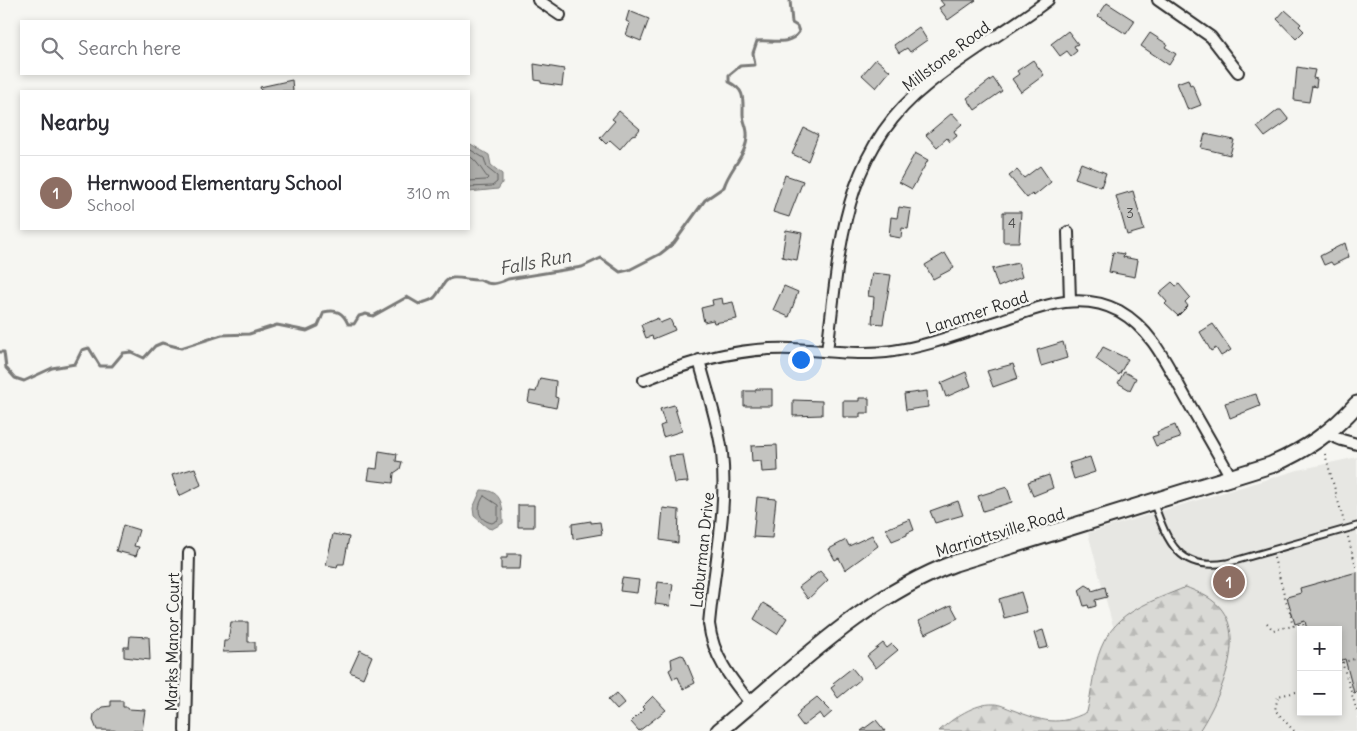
<!DOCTYPE html>
<meta charset="utf-8">
<style>
:root{--surface:#fff;--page:#f7f7f7;--text:#2b2b33;--muted:#7c7c81;--line:#e1e1e2;--accent:#2563eb}
body{margin:0;font-family:Delius,sans-serif;background:var(--page);color:var(--text)}
.controls{position:absolute;right:15px;bottom:15px;display:grid;overflow:hidden;border-radius:0px;box-shadow:0 2px 8px #0003}
.controls button{width:45px;height:45px;display:grid;place-items:center;padding:0;border:0;border-bottom:1px solid var(--line);background:var(--surface);color:var(--text);font:25px sans-serif}
.you{position:absolute;left:800px;top:359px;width:18px;height:18px;margin:-12px;border:4px solid #fff;border-radius:50%;background:#1a73e8;box-shadow:0 0 0 8px #1a73e833}
.badge{display:grid;place-items:center;width:32px;height:32px;border-radius:50%;background:var(--accent);color:#fff;font-size:16px;font-weight:700}
.pin{position:absolute;translate:-50% -50%;border:2px solid #fff;box-shadow:0 1px 5px #0006}
.list{margin:0;padding:0;list-style:none}
h2{display:flex;justify-content:space-between;align-items:center;height:65px;margin:0;padding:0 20px;font-size:21px}
h2 small{font-size:16px;font-weight:400;color:var(--muted)}
.list li{display:grid;grid-template-columns:32px 1fr auto;gap:15px;align-items:center;box-sizing:border-box;height:75px;padding:0 20px;border-top:1px solid var(--line)}
.list b{display:block;font-size:19px;white-space:nowrap}
.list p{margin:0;font-size:16px;white-space:nowrap;color:var(--muted)}
.list em{font-size:16px;font-style:normal;color:var(--muted)}
.icon{flex:none;width:28px;height:28px;fill:none;stroke:currentColor;stroke-width:2;stroke-linecap:round;stroke-linejoin:round}
.map{position:relative;flex:none;width:1357px;height:731px;overflow:hidden}
.search{position:absolute;background:var(--surface);box-shadow:0 2px 8px #0003;left:20px;top:20px;width:450px;height:55px;display:flex;align-items:center;gap:12px;box-sizing:border-box;padding:0 18px;border-radius:0px;color:var(--muted);font-size:19px}
.panel{position:absolute;background:var(--surface);box-shadow:0 2px 8px #0003;left:20px;top:90px;width:450px;height:140px;border-radius:0px}
.map>svg:first-child{display:block}
</style>
<div class="map">
<svg width="1357" height="731" viewBox="0 0 1357 731">
<defs>
<pattern id="forest-firs" width="22" height="20" patternUnits="userSpaceOnUse" patternTransform="scale(1.25)"><rect width="22" height="20" fill="#d9d9d5"/><path d="M5 1l3.5 6h-7zM16 11l3.5 6h-7z" fill="#babab7"/></pattern>
</defs>
<rect width="100%" height="100%" fill="#f6f6f2"/>
<filter id="ink" filterUnits="userSpaceOnUse"><feTurbulence type="fractalNoise" baseFrequency=".02" numOctaves="2"/><feDisplacementMap in="SourceGraphic" scale="10" xChannelSelector="R" yChannelSelector="G"/><feConvolveMatrix kernelMatrix="1 2 1 2 8 2 1 2 1" color-interpolation-filters="sRGB"/></filter>
<g filter="url(#ink)">
<path fill="#e7e7e3" fill-rule="evenodd" d="M 1357,457 L 1357,731 L 1141,731 L 1088,533 L 1298,470 ZM 1301,630 L 1338,630 L 1338,712 L 1301,712 Z"/>
<path fill="url(#forest-firs)" stroke="#828280" d="M 1186,587 C 1195,591 1206,595 1213,601 C 1252,630 1219,700 1199,731 L 939,731 C 953,718 975,703 994,704 C 1000,704 1007,708 1013,710 C 1042,721 1058,727 1087,712 C 1092,691 1093,667 1101,648 C 1116,611 1153,601 1186,587 Z"/>
<path fill="#aeaeab" stroke="#7a7a78" d="M 469,143 L 489,155 L 491,165 L 502,174 L 502,183 L 498,189 L 469,192 Z
M 481,490 C 503,490 503,507 503,523 L 492,529 L 488,528 L 474,516 L 473,508 Z"/>
<g fill="none" stroke-linecap="round" stroke-linejoin="round">
<path stroke="#5f5f5e" stroke-width="1" d="M 469,149 L 484,158 L 487,168 L 497,176 L 497,182 L 492,186 L 469,187
M 469,156 C 478,161 481,170 488,178 L 486,180 L 469,181
M 484,496 L 498,505 L 498,520 L 492,523 C 477,520 476,507 484,496 Z"/>
<path stroke="#7a7a78" stroke-width="3" d="M 0,352 L 4,352 L 6,368 L 15,378 L 24,381 L 52,368 L 75,364 L 82,350 L 89,348 L 100,366 L 112,366 L 123,353 L 131,352 L 144,358 L 155,346 L 162,343 L 181,348 L 222,335 L 249,334 L 277,325 L 307,331 L 318,326 L 324,312 C 336,309 343,312 348,324 L 354,324 L 359,316 L 366,314 L 373,316 L 407,297 L 419,304 C 424,302 430,301 434,298 C 441,292 443,279 452,278 C 462,277 471,281 480,280 C 491,286 497,284 508,279 L 582,267 L 601,258 L 620,272 L 629,270 L 660,254 L 674,243 L 705,200 L 724,187 C 729,169 749,153 747,133 C 747,127 743,121 743,114 C 743,98 745,90 729,82 L 729,75 L 740,66 L 755,65 L 753,53 L 757,41 C 770,39 789,47 799,32 L 797,26 L 792,23 L 790,0"/>
</g>
<path fill="#c3c3c0" stroke="#2b2b2b" d="M 940,0 L 976,0 L 948,20 L 939,8 L 944,5 Z
M 1107,3 L 1135,21 L 1126,34 L 1098,16 Z
M 1285,10 L 1301,24 L 1299,26 L 1304,31 L 1296,39 L 1277,19 Z
M 629,11 L 649,19 L 641,41 L 626,35 L 630,23 L 626,21 Z
M 919,27 L 927,40 L 910,52 L 907,48 L 899,53 L 894,45 Z
M 1068,31 L 1078,44 L 1074,46 L 1077,51 L 1071,56 L 1067,51 L 1060,56 L 1051,44 Z
M 1150,33 L 1167,44 L 1165,47 L 1176,54 L 1169,65 L 1141,46 Z
M 876,59 L 890,71 L 876,88 L 862,75 Z
M 1033,60 L 1044,75 L 1021,92 L 1012,79 L 1019,74 L 1017,71 Z
M 534,64 L 564,69 L 562,86 L 541,83 L 541,81 L 535,80 Z
M 1297,67 L 1315,70 L 1313,78 L 1317,79 L 1316,87 L 1312,86 L 1309,102 L 1294,100 Z
M 993,78 L 1002,91 L 975,110 L 967,98 Z
M 1188,79 L 1190,85 L 1192,84 L 1201,105 L 1188,110 L 1177,83 Z
M 292,80 L 293,91 L 261,91 L 260,87 Z
M 1278,110 L 1281,110 L 1289,120 L 1265,137 L 1257,127 Z
M 619,111 L 640,129 L 636,134 L 632,135 L 620,149 L 610,140 L 606,144 L 600,138 L 615,121 L 612,119 Z
M 952,113 L 962,124 L 954,131 L 957,136 L 950,142 L 947,138 L 937,147 L 926,135 Z
M 804,128 L 818,135 L 808,161 L 792,154 Z
M 1205,134 L 1234,140 L 1230,155 L 1201,148 Z
M 915,153 L 928,160 L 912,189 L 899,182 Z
M 1081,163 L 1106,173 L 1101,187 L 1075,178 Z
M 1040,166 L 1051,182 L 1034,196 L 1032,194 L 1027,198 L 1009,176 L 1017,170 L 1024,178 Z
M 785,175 L 803,181 L 789,217 L 773,212 Z
M 1133,191 L 1144,230 L 1127,235 L 1116,196 Z
M 899,207 L 911,209 L 908,229 L 902,228 L 901,238 L 889,236 L 891,217 L 897,218 Z
M 1003,212 L 1021,212 L 1019,242 L 1003,242 Z
M 786,230 L 802,233 L 797,260 L 782,257 Z
M 1345,243 L 1349,257 L 1333,265 L 1331,262 L 1324,265 L 1320,256 Z
M 1113,252 L 1124,254 L 1123,257 L 1138,260 L 1135,277 L 1109,272 Z
M 945,253 L 954,268 L 933,279 L 925,265 Z
M 1018,263 L 1022,277 L 998,287 L 992,269 Z
M 872,273 L 891,275 L 883,324 L 872,323 L 874,297 L 868,296 Z
M 1172,282 L 1176,286 L 1179,284 L 1190,297 L 1185,302 L 1188,306 L 1178,316 L 1165,304 L 1167,302 L 1159,293 Z
M 784,286 L 798,292 L 789,317 L 773,310 Z
M 722,298 L 723,304 L 733,302 L 737,319 L 714,323 L 713,320 L 704,322 L 701,308 L 713,305 L 712,300 Z
M 658,318 L 660,323 L 670,319 L 675,330 L 653,339 L 652,336 L 646,338 L 641,325 Z
M 1213,324 L 1231,350 L 1221,356 L 1216,348 L 1211,351 L 1200,332 Z
M 1063,342 L 1067,358 L 1041,366 L 1037,350 Z
M 1103,347 L 1128,359 L 1119,375 L 1096,359 Z
M 1013,364 L 1018,378 L 993,387 L 987,371 Z
M 966,372 L 971,386 L 946,397 L 941,383 Z
M 1124,372 L 1136,378 L 1130,390 L 1118,383 Z
M 540,378 L 556,381 L 555,397 L 558,398 L 556,408 L 528,402 L 530,391 L 536,392 Z
M 756,389 L 772,389 L 772,406 L 744,406 L 744,391 L 756,391 Z
M 927,391 L 928,407 L 906,410 L 904,394 Z
M 1256,394 L 1260,406 L 1230,418 L 1225,403 Z
M 859,398 L 869,398 L 869,413 L 860,413 L 860,417 L 843,417 L 843,401 L 859,401 Z
M 793,400 L 822,401 L 822,415 L 793,416 Z
M 674,405 L 682,431 L 663,437 L 660,426 L 665,424 L 660,409 Z
M 1175,425 L 1180,438 L 1156,446 L 1152,437 L 1158,435 L 1157,432 Z
M 777,445 L 778,471 L 762,472 L 761,461 L 752,462 L 751,446 Z
M 379,451 L 397,454 L 396,461 L 402,462 L 400,469 L 394,473 L 393,483 L 368,480 L 370,468 L 377,469 Z
M 683,455 L 688,482 L 674,483 L 669,456 Z
M 1090,457 L 1095,472 L 1074,479 L 1069,463 Z
M 195,468 L 201,485 L 179,496 L 172,475 Z
M 1049,475 L 1053,488 L 1033,496 L 1028,482 Z
M 1007,487 L 1012,502 L 983,511 L 978,496 Z
M 757,497 L 776,499 L 772,538 L 753,537 Z
M 958,501 L 963,515 L 935,523 L 930,511 Z
M 518,505 L 534,505 L 534,527 L 518,527 Z
M 663,508 L 679,510 L 678,543 L 660,540 Z
M 910,519 L 914,530 L 907,533 L 907,535 L 892,541 L 886,529 Z
M 591,521 L 591,523 L 600,522 L 602,534 L 573,539 L 572,524 Z
M 123,525 L 139,530 L 134,546 L 139,547 L 136,556 L 116,551 Z
M 333,534 L 349,537 L 344,564 L 338,564 L 337,567 L 326,565 Z
M 872,535 L 878,546 L 845,570 L 839,558 L 835,560 L 829,549 L 846,540 L 849,546 Z
M 507,554 L 521,554 L 520,569 L 501,569 L 501,558 L 507,558 Z
M 820,571 L 828,580 L 808,599 L 799,587 Z
M 1357,572 L 1357,692 L 1354,693 L 1345,659 L 1338,661 L 1338,630 L 1307,630 L 1305,621 L 1295,624 L 1287,597 L 1301,593 L 1300,588 Z
M 622,578 L 639,580 L 637,593 L 620,591 Z
M 658,582 L 673,584 L 670,606 L 655,604 Z
M 1086,585 L 1091,588 L 1092,591 L 1105,587 L 1107,597 L 1095,600 L 1096,606 L 1089,608 L 1088,605 L 1084,606 L 1079,590 Z
M 1021,592 L 1027,612 L 1004,618 L 999,599 Z
M 763,603 L 787,618 L 777,634 L 754,619 Z
M 951,605 L 958,618 L 925,634 L 918,621 Z
M 231,622 L 248,622 L 248,642 L 255,642 L 255,651 L 223,652 L 224,641 L 228,641 Z
M 1043,630 L 1048,647 L 1039,649 L 1034,633 Z
M 130,636 L 149,637 L 150,660 L 124,657 L 124,647 L 129,647 Z
M 883,643 L 887,648 L 892,644 L 898,650 L 876,668 L 867,656 Z
M 360,650 L 372,656 L 363,678 L 350,672 Z
M 681,655 L 684,656 L 695,683 L 683,689 L 678,677 L 673,679 L 669,670 L 672,668 L 671,659 Z
M 852,668 L 861,679 L 838,698 L 831,688 L 835,685 L 833,683 Z
M 617,693 L 625,703 L 617,710 L 608,700 Z
M 653,696 L 666,710 L 639,731 L 631,722 L 644,709 L 642,707 Z
M 817,697 L 832,712 L 824,719 L 820,713 L 803,726 L 796,717 L 800,713 L 799,711 Z
M 111,701 L 123,701 L 123,707 L 128,707 L 128,709 L 145,710 L 142,731 L 97,730 L 93,720 L 94,714 L 102,707 L 111,706 Z
M 876,720 L 885,731 L 861,731 Z"/>
<g fill="none" stroke-linecap="round" stroke-linejoin="round">
<defs>
<path id="lane" d="M 1154,504 C 1168,543 1179,571 1227,563 L 1357,526"/>
<path id="street" d="M 538,0 L 560,15
M 1158,0 L 1211,37 L 1238,72
M 1068,232 L 1070,301
M 827,351 C 840,251 840,154 927,85 C 965,54 1009,30 1048,0
M 699,360 C 707,391 718,421 722,453 C 728,510 714,566 709,624 C 713,657 731,679 751,704
M 644,380 C 691,361 740,347 791,349 C 825,350 860,356 893,351 C 930,346 966,331 1002,320 C 1040,307 1080,290 1119,311 C 1153,330 1168,367 1187,400 C 1202,426 1217,452 1232,479
M 1327,434 L 1342,440 L 1357,444
M 185,731 L 189,553"/>
<path id="secondary" d="M 719,731 C 793,670 863,597 955,563 L 1271,465 C 1306,450 1332,432 1357,404"/>
</defs>
<use href="#lane" stroke="#2b2b2b" stroke-width="9"/>
<use href="#street" stroke="#2b2b2b" stroke-width="14"/>
<use href="#secondary" stroke="#2b2b2b" stroke-width="19"/>
<path stroke="#2b2b2b" stroke-width="2" stroke-dasharray="1 4" stroke-linecap="butt" d="M 1325,454 L 1344,522
M 1348,537 L 1357,570
M 1274,558 L 1293,626
M 1267,623 L 1273,630 L 1303,624 L 1305,630
M 1342,662 L 1357,711
M 1338,664 L 1357,658
M 1294,731 L 1275,710 L 1278,696 L 1301,691"/>
<use href="#lane" stroke="#f6f6f2" stroke-width="5"/>
<use href="#street" stroke="#f6f6f2" stroke-width="10"/>
<use href="#secondary" stroke="#f6f6f2" stroke-width="15"/>
</g>
</g>
<g text-anchor="middle" dominant-baseline="central" stroke-width="5" stroke-linejoin="round" paint-order="stroke">
<g font-size="14" fill="#515150">
<text x="1130" y="213">3</text>
<text x="1012" y="223">4</text>
</g>
<g font-size="16" fill="#2b2b2b" stroke="#f6f6f2">
<text transform="translate(946 56) rotate(-37)">Millstone Road</text>
<text transform="translate(977 312) rotate(-18)">Lanamer Road</text>
<text transform="translate(1000 532) rotate(-17)">Marriottsville Road</text>
<text transform="translate(702 550) rotate(-84)">Laburman Drive</text>
<text transform="translate(172 642) rotate(-89)">Marks Manor Court</text>
</g>
<g font-size="18" font-style="italic" fill="#525251" stroke="#f6f6f2">
<text transform="translate(535 262) rotate(-11)">Falls Run</text>
</g>
</g>
</svg>
<div class="controls">
<button>+</button>
<button>−</button>
</div>
<div class="you"></div>
<div class="pin badge" style="left:1229px;top:582px;background:#8d6e63">1</div>
<div class="search"><svg class="icon" aria-label="search" viewBox="0 0 24 24"><circle cx="10" cy="10" r="6"/><path d="M15 15l6 6"/></svg>Search here</div>
<section class="panel">
<h2>Nearby<small></small></h2>
<ul class="list">
<li><span class="badge" style="background:#8d6e63">1</span><div><b>Hernwood Elementary School</b><p>School</p></div><em>310 m</em></li>
</ul>
</section>
</div>
